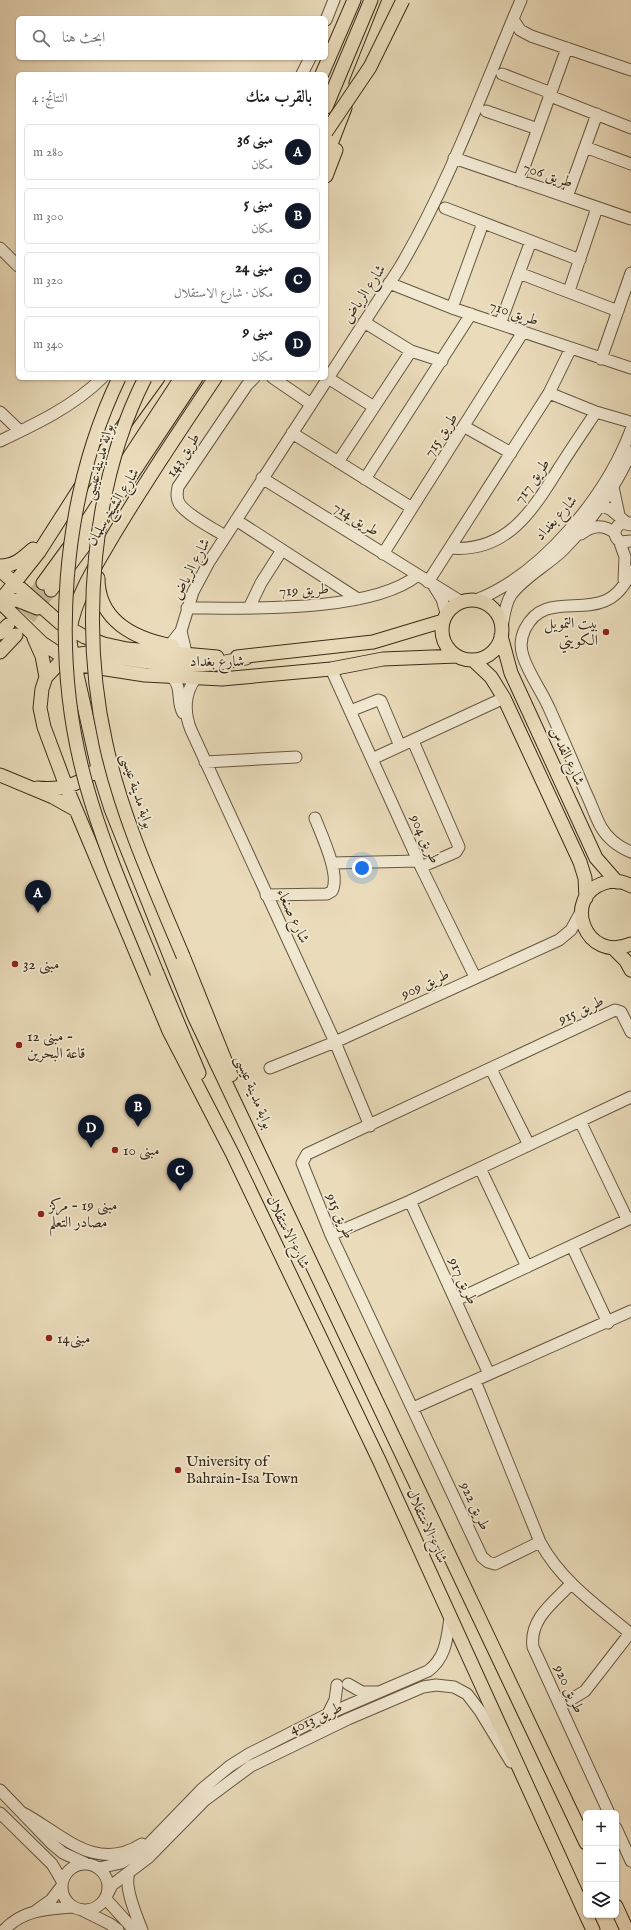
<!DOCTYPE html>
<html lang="ar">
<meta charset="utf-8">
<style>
:root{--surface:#fff;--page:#f6f6f6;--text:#202124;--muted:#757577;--line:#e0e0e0;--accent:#111827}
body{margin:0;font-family:"IM FELL English",Amiri,serif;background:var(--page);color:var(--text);direction:rtl}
.controls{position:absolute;right:12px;bottom:12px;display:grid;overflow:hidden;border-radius:6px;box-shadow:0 1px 3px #0004}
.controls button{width:36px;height:36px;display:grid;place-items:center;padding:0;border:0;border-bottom:1px solid var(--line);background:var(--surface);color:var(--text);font:20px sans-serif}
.you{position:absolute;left:362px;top:868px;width:14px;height:14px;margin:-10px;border:3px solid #fff;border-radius:50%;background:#1a73e8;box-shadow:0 0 0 6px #1a73e833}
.badge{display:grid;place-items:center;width:26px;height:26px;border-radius:50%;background:var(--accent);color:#fff;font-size:13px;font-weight:700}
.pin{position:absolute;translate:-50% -33px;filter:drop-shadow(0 1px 2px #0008)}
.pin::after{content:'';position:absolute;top:21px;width:14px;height:12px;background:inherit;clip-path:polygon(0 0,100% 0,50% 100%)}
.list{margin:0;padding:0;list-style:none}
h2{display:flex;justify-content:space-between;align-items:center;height:52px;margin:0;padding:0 16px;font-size:17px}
h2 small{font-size:13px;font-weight:400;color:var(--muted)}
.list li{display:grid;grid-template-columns:26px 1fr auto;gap:12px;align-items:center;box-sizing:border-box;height:56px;margin:0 8px 8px;padding:0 8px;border:1px solid var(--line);border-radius:6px}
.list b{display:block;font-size:15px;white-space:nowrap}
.list p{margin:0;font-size:13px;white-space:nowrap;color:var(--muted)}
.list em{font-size:13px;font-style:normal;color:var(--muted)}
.icon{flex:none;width:22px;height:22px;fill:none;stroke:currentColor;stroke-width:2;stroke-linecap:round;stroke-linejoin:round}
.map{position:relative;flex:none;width:631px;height:1930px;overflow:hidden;direction:ltr}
.search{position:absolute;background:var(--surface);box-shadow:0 1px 3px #0004;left:16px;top:16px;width:312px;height:44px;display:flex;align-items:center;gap:10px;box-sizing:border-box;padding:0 14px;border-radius:6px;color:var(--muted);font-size:15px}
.panel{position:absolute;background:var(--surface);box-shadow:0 1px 3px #0004;left:16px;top:72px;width:312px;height:308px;border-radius:6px;direction:rtl}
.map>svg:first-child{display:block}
</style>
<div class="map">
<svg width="631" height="1930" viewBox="0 0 631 1930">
<rect width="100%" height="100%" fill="#eadbba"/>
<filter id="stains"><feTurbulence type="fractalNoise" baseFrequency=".005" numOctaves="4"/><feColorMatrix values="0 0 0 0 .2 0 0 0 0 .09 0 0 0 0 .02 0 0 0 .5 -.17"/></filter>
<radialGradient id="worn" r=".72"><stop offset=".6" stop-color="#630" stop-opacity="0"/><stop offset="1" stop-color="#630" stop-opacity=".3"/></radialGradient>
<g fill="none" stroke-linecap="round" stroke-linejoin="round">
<path stroke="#c7b89a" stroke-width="13" stroke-dasharray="13 6" stroke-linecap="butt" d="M 8,625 L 43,583
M 17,633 L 51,590"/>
<defs>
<path id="minor" d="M 513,19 L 520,30 L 531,36 L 631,70
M 326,20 L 334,0
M 302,74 L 310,58
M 502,74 L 546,91 L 550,96 L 631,128
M 486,111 L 538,129
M 585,147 L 631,164
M 454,158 L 631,219
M 519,181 L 567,48
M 567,197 L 597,114
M 445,208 L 580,260
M 0,248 L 18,266
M 519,273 L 618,311
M 389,283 L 452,308 L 631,368
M 569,291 L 597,208
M 452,308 L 483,223
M 364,322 L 411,351 L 442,361
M 500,324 L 531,241
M 601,359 L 631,273
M 273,378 L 311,404
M 328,378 L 374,407
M 549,393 L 596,412 L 627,421
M 0,412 L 20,431
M 465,427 L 511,453
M 292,433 L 412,508
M 0,441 C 36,424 74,406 102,378
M 338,462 L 411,351
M 262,478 L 460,601
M 365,479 L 471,314
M 613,487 L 619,515
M 594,503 L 610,509 L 627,523 L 631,523
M 236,520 L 358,599
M 631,525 L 621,523 C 613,529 613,537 621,542 L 631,541
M 581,534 C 592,525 604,524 615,533
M 225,536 C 214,529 185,514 179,503 C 176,497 177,493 178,487 L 247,385 L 254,378
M 619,540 L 625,557 L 624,580
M 450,548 C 507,553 533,510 559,468 C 571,449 584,430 596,412
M 383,554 L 523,332
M 631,571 C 606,634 549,581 525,629 C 521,637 520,647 523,656 C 529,675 542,691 550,710 C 562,737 574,764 585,791 C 591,803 595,816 601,827 C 608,839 619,847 631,852
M 428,582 L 549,393 L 571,348
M 434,586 L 442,599 L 446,613
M 476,600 C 543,574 606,496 631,430
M 187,608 C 247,608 371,613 418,575
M 249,608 L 261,583 L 282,550
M 502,627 C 504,617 505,604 511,595 C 524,577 548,565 564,549 C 591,521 615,488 631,452
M 181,631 L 185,648
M 170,645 L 181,631 L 193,592 L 209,562 L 400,267 C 449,184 483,89 521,0
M 331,669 L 421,867 L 475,977
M 172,677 C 183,688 176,701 183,713
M 196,678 C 184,693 184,713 191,730 L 335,1042 L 370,1126
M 350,711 L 378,700 L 381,701 L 400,746
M 413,741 L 459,847 L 456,852 L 421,867
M 372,759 L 504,698
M 205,762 L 296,757
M 332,863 L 418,861
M 266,895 L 327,894 L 332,891 C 341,875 321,834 315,818
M 270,1068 L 335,1042 L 559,940 L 571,930 L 581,912
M 491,1069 L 529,1145
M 580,1121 L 627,1219
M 480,1168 L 527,1267
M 410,1201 L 489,1374
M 331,1235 L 410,1201 L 631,1097
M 572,1246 L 608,1323
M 456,1300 L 631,1218
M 475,1381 L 540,1542 C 561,1581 597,1606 631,1634
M 413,1408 L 631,1311
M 540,1542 L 495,1564 L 488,1562 L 482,1557 L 331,1235 L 302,1163 L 307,1154 L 615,1010 L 621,1012 L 631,1032
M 571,1584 C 554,1602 529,1619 533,1647 L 609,1813
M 348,1684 L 362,1692 L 377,1692
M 560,1706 L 585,1691 L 630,1633
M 328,1714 L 335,1700 L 337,1685
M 0,1790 L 52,1844 L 63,1853 L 85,1863
M 0,1813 L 52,1864 L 62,1881
M 23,1813 C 61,1833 95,1874 142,1844
M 616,1828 L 631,1861
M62 1887a23 23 0 1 1 46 0a23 23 0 1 1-46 0Z
M 99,1868 L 121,1863 L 142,1851 L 202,1789 L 230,1766 L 249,1754 L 328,1714 L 428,1671 C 446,1658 447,1638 450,1618
M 130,1871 C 122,1884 137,1917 142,1930
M 107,1895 L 112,1885 L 149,1857 L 205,1800 L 251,1766 L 348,1719 L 423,1687 L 436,1685 L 454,1687 L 467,1694 L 480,1711 L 511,1762
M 105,1898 L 134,1930
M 37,1910 L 51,1900 L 61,1887
M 82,1910 L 110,1924 L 118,1930
M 4,1930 C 23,1910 46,1909 72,1907"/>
<path id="major" d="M 322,74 L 354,0
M 356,83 L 389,0
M 326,107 L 371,0
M 326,157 L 345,108
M 326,176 L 336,150
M 215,378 C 180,430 145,482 113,536 C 96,565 75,597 70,630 C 69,636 70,642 71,648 L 98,768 L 111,809 L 194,1016 L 586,1843
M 0,566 C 15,566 23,558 33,549
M 0,570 L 60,623 L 85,637 L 104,644 L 127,649 L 217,657
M 98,578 C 98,621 135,639 173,646
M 43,583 L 78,535 L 181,378
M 51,590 L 87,542 L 196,378
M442 630a30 30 0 1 1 60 0a30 30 0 1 1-60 0Z
M 0,601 L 39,552 L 94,466 L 158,378
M 0,602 L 42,643 L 74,664 L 145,675 L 222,679 L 331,669 L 383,659 L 457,656
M 0,602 L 17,600 L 37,608
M 0,633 L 8,625
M 501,636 L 511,673 L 596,858 L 617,882
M 34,638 L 42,656 L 46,677
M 0,652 L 16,635
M 237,657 L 373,642 L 443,621
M 246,658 L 215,664 L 192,665 L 148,662 L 88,653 L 72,655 L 64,658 L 46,677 L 42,689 L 40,708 L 44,727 L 66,786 L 169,1031 L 232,1153 L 379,1460 L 586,1915
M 473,660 L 491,677 L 504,698 L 580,862 L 585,878 L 586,898
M 0,775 L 53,797 L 76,810
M 37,788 C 57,790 78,786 93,772
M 631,886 C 623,881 613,880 604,883 C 561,897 585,964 631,944
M 614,949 L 626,961 L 631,970
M 183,956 L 231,1075
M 157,973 L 199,1073
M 616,1906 L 627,1930
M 586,1915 L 593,1930"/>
</defs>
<use href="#minor" stroke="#665740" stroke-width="13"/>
<use href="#major" stroke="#3a2b18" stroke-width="15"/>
<use href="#minor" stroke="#f1e8d2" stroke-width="11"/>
<use href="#major" stroke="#eadbba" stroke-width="13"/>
<defs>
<path id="major-bridge" d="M 326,132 L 370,67 L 403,0
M 119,378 C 61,499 50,655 86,784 C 104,849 132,911 157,973
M 145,378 C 91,485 80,628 106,744 C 122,817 154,887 183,956"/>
</defs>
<use href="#major-bridge" stroke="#3a2b18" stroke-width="15" stroke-linecap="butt"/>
<use href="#major-bridge" stroke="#eadbba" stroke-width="13"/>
</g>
<g fill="#8f2418" stroke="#f1e8d2" stroke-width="1.5">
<circle cx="606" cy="632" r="4"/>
<circle cx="15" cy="964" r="4"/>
<circle cx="19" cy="1045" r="4"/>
<circle cx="115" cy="1150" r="4"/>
<circle cx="41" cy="1214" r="4"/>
<circle cx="49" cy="1338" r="4"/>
<circle cx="178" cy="1470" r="4"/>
</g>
<g text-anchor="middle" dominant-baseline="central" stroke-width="3.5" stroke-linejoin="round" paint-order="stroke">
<g font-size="15" fill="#3a2b18" stroke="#f1e8d2">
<text transform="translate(548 175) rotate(19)">طريق 706</text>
<text transform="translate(364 294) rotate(-57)">شارع الرياض</text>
<text transform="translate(514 313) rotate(19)">طريق 710</text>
<text transform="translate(441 435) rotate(-57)">طريق 715</text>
<text transform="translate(183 455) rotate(-57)">طريق 143</text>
<text transform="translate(99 462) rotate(-75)">بوابة مدينة عيسى</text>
<text transform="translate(532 481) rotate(-55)">طريق 717</text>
<text transform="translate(113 507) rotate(-59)">شارع الشيخ سلمان</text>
<text transform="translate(556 518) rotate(-48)">شارع بغداد</text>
<text transform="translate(356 519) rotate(32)">طريق 714</text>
<text transform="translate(191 569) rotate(-63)">شارع الرياض</text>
<text transform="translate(304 590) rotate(-3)">طريق 719</text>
<text x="217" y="661">شارع بغداد</text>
<text transform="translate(567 756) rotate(65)">شارع القدس</text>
<text transform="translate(137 791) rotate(72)">بوابة مدينة عيسى</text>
<text transform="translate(425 839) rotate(65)">طريق 904</text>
<text transform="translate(293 916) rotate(65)">شارع صنعاء</text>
<text transform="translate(425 984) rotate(-25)">طريق 909</text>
<text transform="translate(581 1010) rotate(-25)">طريق 915</text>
<text transform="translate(254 1092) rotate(68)">بوابة مدينة عيسى</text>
<text transform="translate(340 1216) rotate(66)">طريق 915</text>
<text transform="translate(288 1232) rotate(64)">شارع الاستقلال</text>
<text transform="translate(463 1281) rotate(65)">طريق 917</text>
<text transform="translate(475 1506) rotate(65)">طريق 922</text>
<text transform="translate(427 1526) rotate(66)">شارع الاستقلال</text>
<text transform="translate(569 1689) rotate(65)">طريق 920</text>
<text transform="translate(316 1718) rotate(-25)">طريق 4013</text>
</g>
<g font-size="15" fill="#3a2b18" stroke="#f1e8d2" text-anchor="start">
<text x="598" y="623" text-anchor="end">بيت التمويل<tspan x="598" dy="17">الكويتي</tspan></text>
<text x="23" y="964">مبنى 32</text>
<text x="27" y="1036">مبنى 12 -<tspan x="27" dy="17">قاعة البحرين</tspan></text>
<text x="123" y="1150">مبنى 10</text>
<text x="49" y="1205">مبنى 19 - مركز<tspan x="49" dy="17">مصادر التعلم</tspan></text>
<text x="57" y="1338">مبنى14</text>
<text x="186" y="1461">University of<tspan x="186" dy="17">Bahrain-Isa Town</tspan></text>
</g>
</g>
<rect width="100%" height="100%" filter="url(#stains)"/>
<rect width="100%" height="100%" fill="url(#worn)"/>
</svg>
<div class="controls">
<button>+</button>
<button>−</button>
<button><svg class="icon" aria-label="layers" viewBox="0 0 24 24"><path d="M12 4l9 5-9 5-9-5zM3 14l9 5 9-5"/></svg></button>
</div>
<div class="you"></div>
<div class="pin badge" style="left:38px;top:913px">A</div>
<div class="pin badge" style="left:138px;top:1127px">B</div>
<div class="pin badge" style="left:180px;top:1191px">C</div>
<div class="pin badge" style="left:91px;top:1148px">D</div>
<div class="search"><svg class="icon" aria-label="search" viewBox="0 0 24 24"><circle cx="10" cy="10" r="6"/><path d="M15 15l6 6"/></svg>ابحث هنا</div>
<section class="panel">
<h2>بالقرب منك<small>النتائج: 4</small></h2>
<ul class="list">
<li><span class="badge">A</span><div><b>مبنى 36</b><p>مكان</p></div><em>280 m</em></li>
<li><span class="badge">B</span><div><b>مبنى 5</b><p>مكان</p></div><em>300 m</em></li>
<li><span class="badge">C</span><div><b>مبنى 24</b><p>مكان · شارع الاستقلال</p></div><em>320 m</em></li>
<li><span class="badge">D</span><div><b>مبنى 9</b><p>مكان</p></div><em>340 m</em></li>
</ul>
</section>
</div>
